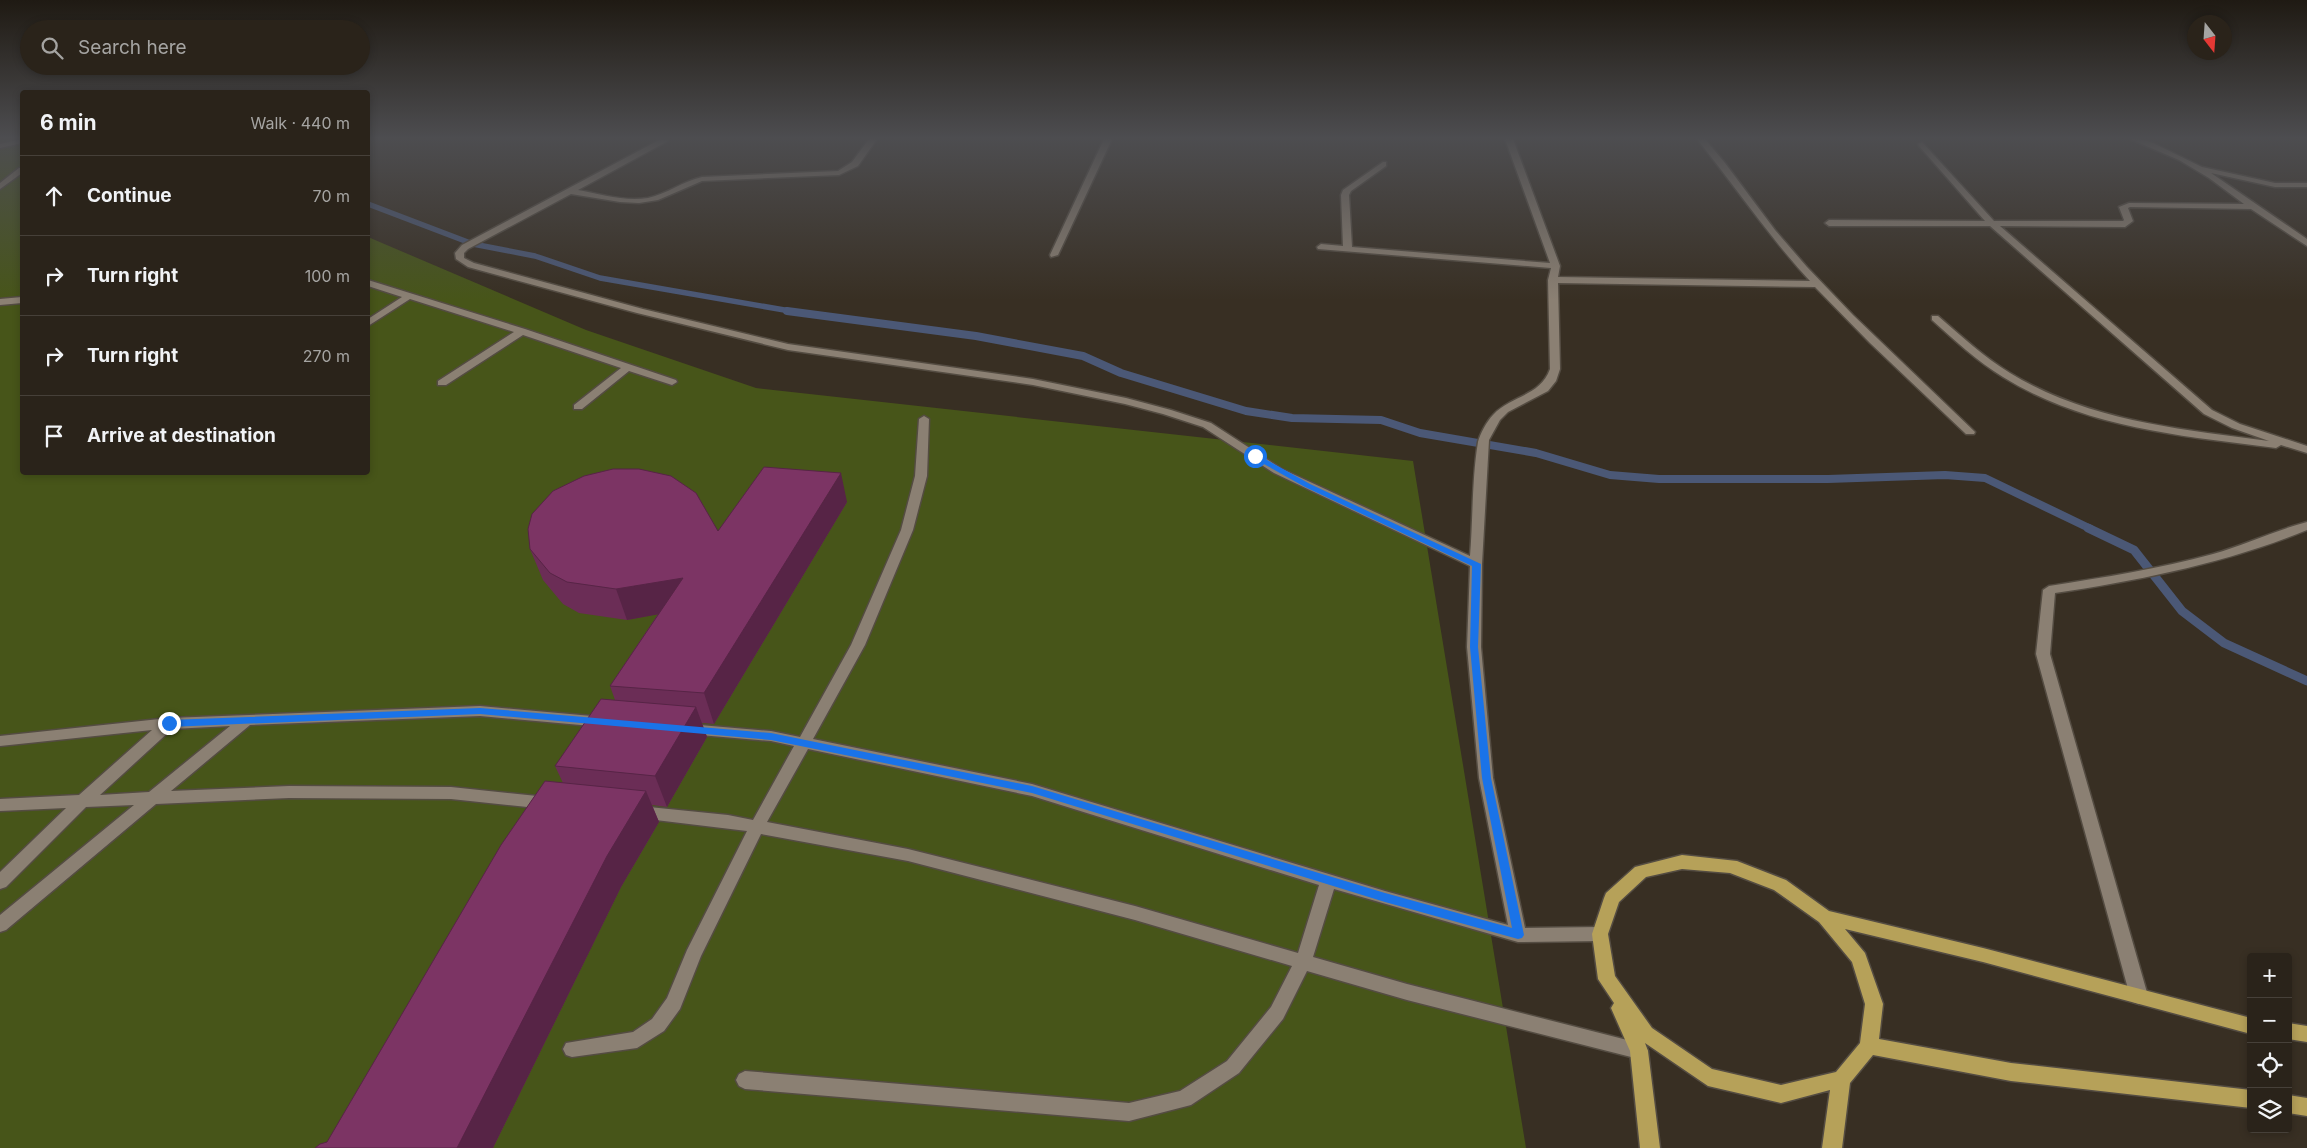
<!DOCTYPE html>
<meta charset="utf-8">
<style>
:root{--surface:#2a231a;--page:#322b23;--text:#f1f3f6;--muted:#a5a4a2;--line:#464039}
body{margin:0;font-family:Inter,sans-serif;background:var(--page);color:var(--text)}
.controls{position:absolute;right:15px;bottom:15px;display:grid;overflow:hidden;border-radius:5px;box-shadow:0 2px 8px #0003}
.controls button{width:45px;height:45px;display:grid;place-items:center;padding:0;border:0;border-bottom:1px solid var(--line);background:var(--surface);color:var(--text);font:25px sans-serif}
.compass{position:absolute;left:2187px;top:15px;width:45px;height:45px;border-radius:50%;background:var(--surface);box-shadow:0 2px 8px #0003;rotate:163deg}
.stop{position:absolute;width:15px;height:15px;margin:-11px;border:4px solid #1a73e8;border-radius:50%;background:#fff}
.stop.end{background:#1a73e8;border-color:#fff;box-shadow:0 1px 5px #0008}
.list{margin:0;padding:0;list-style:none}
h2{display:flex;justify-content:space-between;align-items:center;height:65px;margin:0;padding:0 20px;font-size:21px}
h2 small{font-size:16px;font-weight:400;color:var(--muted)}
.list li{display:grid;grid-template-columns:32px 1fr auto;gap:15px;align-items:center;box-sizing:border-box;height:80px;padding:0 20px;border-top:1px solid var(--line)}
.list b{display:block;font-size:19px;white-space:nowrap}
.list em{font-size:16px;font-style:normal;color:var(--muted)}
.icon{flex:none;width:28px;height:28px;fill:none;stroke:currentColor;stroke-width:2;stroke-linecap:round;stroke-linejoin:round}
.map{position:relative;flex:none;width:2307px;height:1148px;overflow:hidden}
.search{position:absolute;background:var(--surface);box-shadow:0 2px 8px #0003;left:20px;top:20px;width:350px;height:55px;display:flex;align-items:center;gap:12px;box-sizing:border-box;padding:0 18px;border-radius:28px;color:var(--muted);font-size:19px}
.panel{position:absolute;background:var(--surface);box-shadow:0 2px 8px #0003;left:20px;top:90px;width:350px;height:385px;border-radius:5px}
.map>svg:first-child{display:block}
</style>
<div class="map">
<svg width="2307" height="1148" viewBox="0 0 2307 1148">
<rect width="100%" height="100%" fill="#382f23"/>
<path fill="#475519" d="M 0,139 L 22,139 L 22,472 L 368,472 L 368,237 L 586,330 L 756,388 L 1413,461 L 1526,1148 L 0,1148 Z"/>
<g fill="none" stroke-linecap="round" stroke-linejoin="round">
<path stroke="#4b5876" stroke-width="5.5" d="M 368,204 L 473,244 L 535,256 L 600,278 L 796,312"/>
<path stroke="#4b5876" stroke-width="8" d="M 787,311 L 976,336 L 1083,356 L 1121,373 L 1246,411 L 1292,418 L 1381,420 L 1420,433 L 1536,453 L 1610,475 L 1659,479 L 1828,479 L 1945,475 L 1985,478 L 2091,529"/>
<path stroke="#4b5876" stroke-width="9" d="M 2088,528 L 2134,550 L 2182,611 L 2224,643 L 2307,681"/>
<defs>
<path id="minor" d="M 22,139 L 22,143 L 0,148 L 0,144 Z
M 661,139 L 668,141 L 578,190 C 600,194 625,202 648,198 C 667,194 683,181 702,177 L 838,171 L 852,162 L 869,139 L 877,139 L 858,166 L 839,175 L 702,181 L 658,200 L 639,203 L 620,202 L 571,194 L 468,249 L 464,253 L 464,258 L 474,263 L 643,309 L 788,344 L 1033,379 L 1126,398 L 1171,410 L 1211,423 L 1282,469 L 1470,556 C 1473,520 1472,477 1478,442 C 1480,434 1487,421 1493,415 C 1511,395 1540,397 1550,369 L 1548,280 L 1551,268 L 1318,249 L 1317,247 L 1321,244 L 1343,246 L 1341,195 L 1343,190 L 1383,162 L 1386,162 L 1386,166 L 1351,191 L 1349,195 L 1352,247 L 1550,263 L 1505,139 L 1513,139 L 1560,266 L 1558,277 L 1810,281 C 1769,237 1735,186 1697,139 L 1705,139 L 1725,163 L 1775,230 L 1807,267 L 1853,315 L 1975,432 L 1974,434 L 1966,434 L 1870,343 L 1815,287 L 1558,283 L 1560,369 L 1556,381 L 1548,391 L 1508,412 L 1500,420 L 1489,440 L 1482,564 L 1481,647 L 1493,778 L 1525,928 L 1600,927 L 1606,929 L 1608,934 L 1606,939 L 1600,941 L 1518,942 L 1334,889 L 1313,957 L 1407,984 L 1639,1043 L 1645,1045 L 1648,1051 L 1645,1057 L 1639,1059 L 1407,1000 L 1307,971 L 1283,1019 L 1239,1073 L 1191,1105 L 1129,1121 L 745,1089 L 739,1086 L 736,1080 L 739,1074 L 745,1071 L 1129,1103 L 1180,1091 L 1227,1061 L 1271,1007 L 1292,966 L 1135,920 L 908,861 L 761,834 L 701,956 L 680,1009 L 664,1031 L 637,1048 L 572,1057 L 566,1055 L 563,1049 L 566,1043 L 633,1032 L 652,1019 L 667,998 L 687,950 L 747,831 L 639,818 L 634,816 L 631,812 L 634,808 L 639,806 L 728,815 L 753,820 L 794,746 L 771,741 L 688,734 L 683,733 L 681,729 L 683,725 L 688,724 L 771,731 L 800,737 L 851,645 L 901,530 L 915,476 L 919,419 L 924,416 L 929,419 L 927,476 L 913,530 L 865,645 L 813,739 L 1032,784 L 1385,891 L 1508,925 L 1479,778 L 1467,647 L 1470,566 L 1274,473 L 1203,427 L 1163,414 L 1125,404 L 1033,385 L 788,350 L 637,313 L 468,267 L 456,259 L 455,253 L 462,245 ZM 808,749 L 1032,796 L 1319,885 L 1298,953 L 1135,906 L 908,849 L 767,822 Z
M 1104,139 L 1112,139 L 1058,255 L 1051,257 L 1050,255 Z
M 2130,139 L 2141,139 L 2153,143 L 2202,167 L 2275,183 L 2307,183 L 2307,187 L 2275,187 L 2211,173 L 2307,239 L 2307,246 L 2251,209 L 2130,207 L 2128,208 L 2133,221 L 2125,227 L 2000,226 L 2212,410 L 2240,424 L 2307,446 L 2307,453 L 2281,445 L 2276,448 C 2182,436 2085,428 2003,377 C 1977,361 1954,340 1932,320 L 1932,316 L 1938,316 C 1961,336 1984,357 2010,373 C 2089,421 2179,429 2269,441 L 2232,428 L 2204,414 L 1990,226 L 1829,226 L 1825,223 L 1829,220 L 1985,221 L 1919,146 L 1918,144 L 1922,142 L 1994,221 L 2123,221 L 2124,220 L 2119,207 L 2129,203 L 2244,204 L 2209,178 L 2179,160 Z
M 19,168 L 22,168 L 22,173 L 0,189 L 0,183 Z
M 368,280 L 525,329 L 676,380 L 677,382 L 672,385 L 629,371 L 582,409 L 574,409 L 574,405 L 621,368 L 523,335 L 446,385 L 438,385 L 438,381 L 514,332 L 410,299 L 368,326 L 368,319 L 402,297 L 368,286 Z
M 22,297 L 22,303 L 0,305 L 0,299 Z
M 2307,522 L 2307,530 C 2226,563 2141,580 2055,593 L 2050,654 L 2148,996 L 2145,1002 L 2139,1004 L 2133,1002 L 2130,996 L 2036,654 L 2043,590 L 2049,586 C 2105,577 2159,569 2213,554 C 2245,545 2276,530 2307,522 Z
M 480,706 L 603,717 L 608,718 L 610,722 L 608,726 L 603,727 L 480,716 L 250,725 L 171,791 L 289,786 L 451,787 L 547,797 L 552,799 L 555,803 L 552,807 L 547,809 L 451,799 L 289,798 L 156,804 L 6,930 L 0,932 L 0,915 L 134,805 L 86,807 L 6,887 L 0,889 L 0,872 L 66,808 L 0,811 L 0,799 L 79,795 L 152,730 L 0,746 L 0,736 L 169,718 ZM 230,726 L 149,792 L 100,795 L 172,729 Z"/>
<path id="major" d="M 1682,855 L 1737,861 L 1786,880 L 1829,911 L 1983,948 L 2251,1018 L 2251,1034 L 1983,962 L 1845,929 L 1865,953 L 1883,1004 L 1879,1039 L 2011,1063 L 2251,1090 L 2251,1108 L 2011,1081 L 1873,1055 L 1850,1083 L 1842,1148 L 1822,1148 L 1830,1090 L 1781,1103 L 1708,1086 L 1645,1043 L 1648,1051 L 1660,1148 L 1640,1148 L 1630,1051 L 1611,1008 L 1614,1003 L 1598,979 L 1592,934 L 1604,898 L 1606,893 L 1635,867 ZM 1682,869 L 1730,873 L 1774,890 L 1819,922 L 1852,962 L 1865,1004 L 1860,1043 L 1836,1072 L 1781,1085 L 1712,1069 L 1652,1028 L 1615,976 L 1608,934 L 1619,902 L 1646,877 Z
M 2288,1023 L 2307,1026 L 2307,1042 L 2288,1039 Z
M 2288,1095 L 2307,1098 L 2307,1116 L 2288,1113 Z"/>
</defs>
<use href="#minor" stroke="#544c42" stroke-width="3"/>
<use href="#major" stroke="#544c42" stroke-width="3"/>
<use href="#minor" fill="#8b8073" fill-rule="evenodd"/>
<use href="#major" fill="#b6a159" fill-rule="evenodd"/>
</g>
<path fill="#6b2d56" d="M 847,502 L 714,724 L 702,723 L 707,737 L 667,807 L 652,805 L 659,822 L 621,887 L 493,1148 L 315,1148 L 327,1142 L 563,783 L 555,766 L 615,700 L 610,686 L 658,614 L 627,620 L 579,613 L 563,604 L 543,580 L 530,549 L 718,531 Z"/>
<path fill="#572446" d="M 841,473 L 847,502 L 714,724 L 704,693 Z
M 683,578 L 693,608 L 627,620 L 616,589 Z
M 696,707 L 707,737 L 667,807 L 655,776 Z
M 646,791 L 659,822 L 621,887 L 493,1148 L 457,1148 L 607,856 Z"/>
<path fill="#7c3464" stroke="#572446" d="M 764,467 L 841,473 L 704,693 L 610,686 L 683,578 L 616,589 L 567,582 L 550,573 L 530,549 L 528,529 L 532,514 L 553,491 L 584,476 L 613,469 L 639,469 L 671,476 L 696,493 L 718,531 Z
M 601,699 L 696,707 L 655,776 L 555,766 Z
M 545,781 L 646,791 L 607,856 L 457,1148 L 315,1148 L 320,1144 L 327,1142 L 501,845 Z"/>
<linearGradient id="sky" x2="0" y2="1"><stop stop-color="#1f1a13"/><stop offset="0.46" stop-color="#4d4d50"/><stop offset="1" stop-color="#4d4d50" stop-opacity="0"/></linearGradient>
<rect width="2307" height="300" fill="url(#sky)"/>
<path fill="#1a73e8" d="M 1253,455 L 1258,455 L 1310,484 L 1481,564 L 1478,647 L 1491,778 L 1524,935 L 1522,938 L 1518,939 L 1385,902 L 1032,793 L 771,740 L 480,714 L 169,727 L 164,723 L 169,720 L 480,708 L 771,733 L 1032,786 L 1385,893 L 1512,928 L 1482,778 L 1470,647 L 1472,566 L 1305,487 L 1253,458 Z"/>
</svg>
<div class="controls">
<button>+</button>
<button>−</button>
<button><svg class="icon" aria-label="locate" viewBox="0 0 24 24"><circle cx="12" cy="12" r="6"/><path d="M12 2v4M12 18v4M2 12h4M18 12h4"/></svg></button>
<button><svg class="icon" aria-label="layers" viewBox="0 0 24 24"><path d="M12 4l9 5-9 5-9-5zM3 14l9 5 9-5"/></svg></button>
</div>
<svg class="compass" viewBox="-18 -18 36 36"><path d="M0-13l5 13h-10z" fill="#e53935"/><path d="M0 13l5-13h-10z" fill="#a5a4a2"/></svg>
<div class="stop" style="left:1255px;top:456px"></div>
<div class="stop end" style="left:169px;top:723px"></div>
<div class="search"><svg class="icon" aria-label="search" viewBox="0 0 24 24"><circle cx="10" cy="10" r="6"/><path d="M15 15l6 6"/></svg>Search here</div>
<section class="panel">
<h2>6 min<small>Walk · 440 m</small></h2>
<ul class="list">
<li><svg class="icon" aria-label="ahead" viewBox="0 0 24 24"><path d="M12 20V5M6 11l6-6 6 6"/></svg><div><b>Continue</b></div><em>70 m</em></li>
<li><svg class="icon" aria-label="right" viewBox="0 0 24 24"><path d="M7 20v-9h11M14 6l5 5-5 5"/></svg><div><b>Turn right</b></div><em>100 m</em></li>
<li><svg class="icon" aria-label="right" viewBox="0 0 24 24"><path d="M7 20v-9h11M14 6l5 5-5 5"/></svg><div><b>Turn right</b></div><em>270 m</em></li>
<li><svg class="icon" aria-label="arrive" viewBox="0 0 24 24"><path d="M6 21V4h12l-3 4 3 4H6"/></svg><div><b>Arrive at destination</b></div></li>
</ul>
</section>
</div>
